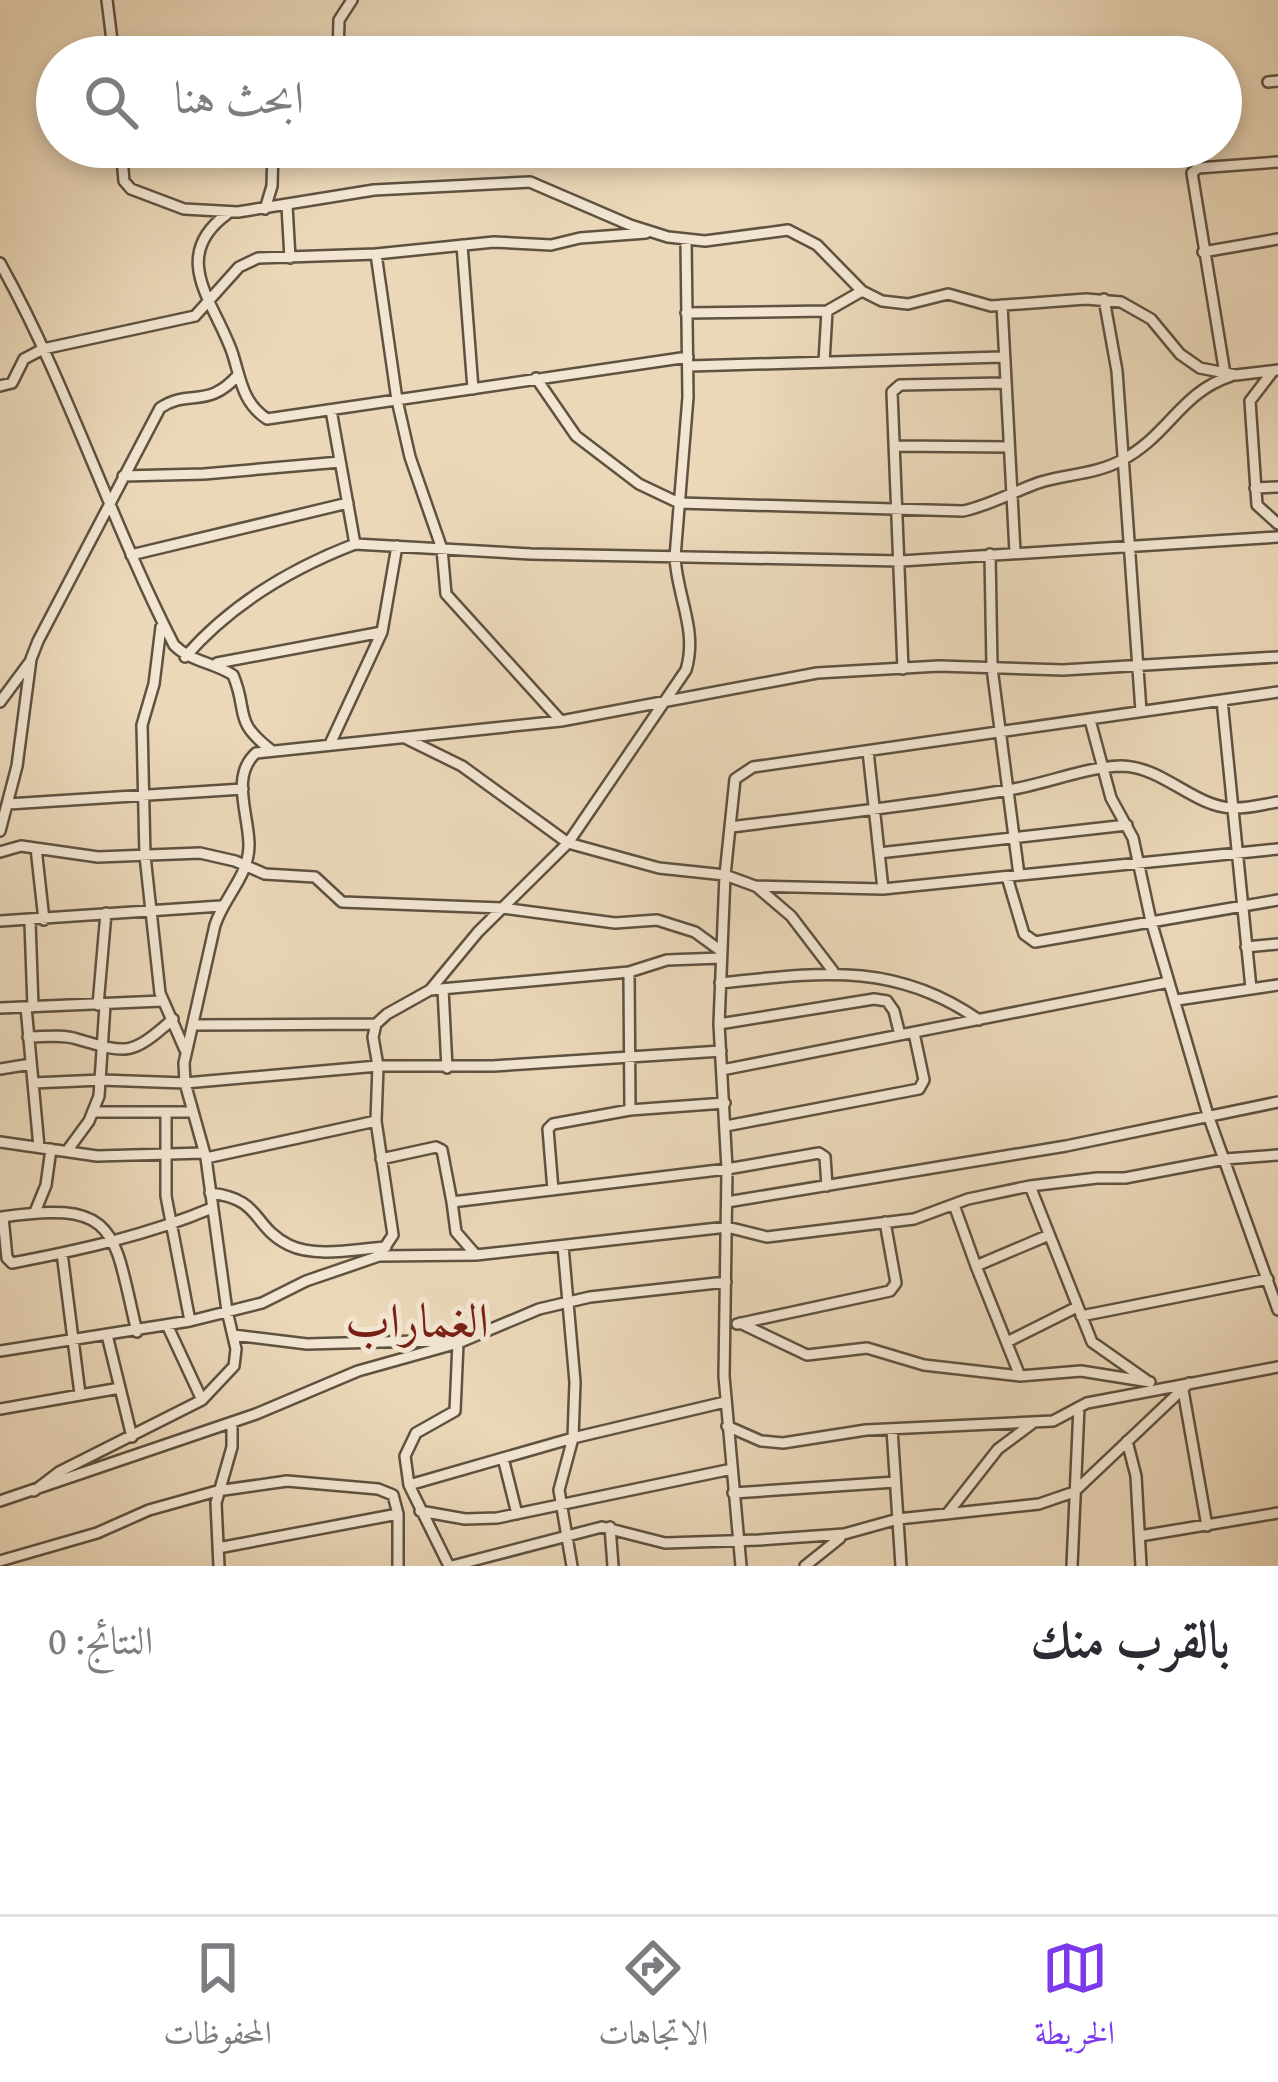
<!DOCTYPE html>
<html lang="ar">
<meta charset="utf-8">
<style>
:root{--surface:#fff;--page:#f7f7f7;--text:#2b2b33;--muted:#7c7c81;--line:#e1e1e2;--accent:#7c3aed}
body{margin:0;font-family:"Gentium Book Plus",Amiri,serif;background:var(--page);color:var(--text);direction:rtl}
.list{margin:0;padding:0;list-style:none}
h2{display:flex;justify-content:space-between;align-items:center;height:156px;margin:0;padding:0 48px;font-size:51px}
h2 small{font-size:39px;font-weight:400;color:var(--muted)}
.icon{flex:none;width:66px;height:66px;fill:none;stroke:currentColor;stroke-width:2;stroke-linecap:round;stroke-linejoin:round}
.map{position:relative;flex:none;width:1278px;height:1566px;overflow:hidden;direction:ltr}
.search{position:absolute;background:var(--surface);box-shadow:0 6px 18px #0003;left:36px;right:36px;top:36px;height:132px;display:flex;align-items:center;gap:30px;box-sizing:border-box;padding:0 42px;border-radius:66px;color:var(--muted);font-size:45px}
.sheet{height:348px;background:var(--surface)}
nav{display:flex;justify-content:space-around;align-items:center;box-sizing:border-box;height:168px;border-top:3px solid var(--line);background:var(--surface);font-size:33px;color:var(--muted)}
nav a{display:grid;justify-items:center;gap:6px}
nav .on{color:var(--accent)}
.map>svg:first-child{display:block}
</style>
<div class="map">
<svg width="1278" height="1566" viewBox="0 0 1278 1566">
<rect width="100%" height="100%" fill="#ebd8b9"/>
<filter id="stains"><feTurbulence type="fractalNoise" baseFrequency=".00167" numOctaves="4"/><feColorMatrix values="0 0 0 0 .2 0 0 0 0 .09 0 0 0 0 .02 0 0 0 .5 -.17"/></filter>
<radialGradient id="worn" r=".72"><stop offset=".6" stop-color="#630" stop-opacity="0"/><stop offset="1" stop-color="#630" stop-opacity=".3"/></radialGradient>
<g fill="none" stroke-linecap="round" stroke-linejoin="round">
<defs>
<path id="street" d="M 107,0 L 114,57
M 338,57 L 339,20 L 352,0
M 1268,82 L 1278,81
M 121,147 L 124,181 L 131,189 L 184,209 L 238,212 L 374,190 L 530,182 L 630,225 L 668,237 L 705,241 L 788,230 L 817,245 L 862,291 L 882,301 L 908,304 L 948,294 L 991,306 L 1086,299 L 1121,302 L 1151,319 L 1180,354 L 1200,368 L 1236,375 L 1278,370
M 287,206 L 290,258
M 265,209 L 272,186 L 273,147
M 227,214 C 167,258 217,305 233,355 C 241,381 243,403 267,419 L 688,357
M 462,245 L 473,389
M 1203,252 L 1278,239
M 376,254 L 397,400 L 410,457 L 442,549 L 446,594 L 561,721
M 0,263 C 68,385 110,520 174,645 C 191,662 213,662 233,675 C 249,713 232,720 271,750
M 1104,299 L 1117,371 L 1141,711
M 1002,305 L 1015,552
M 686,313 L 827,311 L 862,291
M 824,362 L 827,311
M 689,366 L 1002,357
M 1273,371 L 1250,401 L 1257,505 L 1278,524
M 1225,374 L 1192,173 L 1198,168 L 1278,162
M 536,378 L 576,436 L 639,484 L 679,503 L 963,511 C 991,505 1014,491 1041,482 C 1068,474 1097,474 1122,460 C 1168,436 1181,392 1231,376
M 0,386 L 12,383 L 24,359 L 43,349 L 195,316 L 239,267 L 258,258 L 376,254 L 494,242 L 551,245 L 580,238 L 646,233
M 331,410 L 355,544 L 531,554 L 901,561 L 1278,537
M 895,446 L 1009,447
M 123,476 L 204,474 L 340,462
M 1255,488 L 1278,487
M 990,554 L 992,668 L 1019,875
M 131,555 L 348,503
M 161,627 L 154,684 L 142,725 L 145,856 L 160,993 L 185,1050
M 185,657 C 231,604 290,569 355,544
M 217,663 L 382,632
M 903,669 L 892,392 L 900,385 L 1004,383
M 1222,700 L 1251,988
M 0,702 L 29,663
M 1090,720 L 1111,798 L 1133,838 L 1151,921 L 1208,1115 L 1278,1310
M 405,738 L 462,766 L 568,843 L 659,868 L 725,875 L 755,886 L 883,889 L 1278,849
M 330,744 L 382,632 L 397,546
M 868,751 L 883,889
M 8,804 L 243,789
M 731,827 C 826,815 920,805 1014,789 C 1047,783 1091,766 1122,766 C 1163,767 1193,806 1232,808 C 1247,809 1264,804 1278,802
M 0,831 L 17,766 L 31,659 L 38,641 L 160,408 C 190,388 207,410 238,375
M 36,848 L 44,920
M 0,852 L 21,846 L 98,857 L 200,853 L 235,861 L 265,874 L 315,877 L 342,902 L 502,908 L 615,923 L 657,920 L 695,932 L 721,951
M 879,853 L 1127,825
M 1007,877 L 1024,934 L 1035,942 L 1278,900
M 757,887 L 791,916 L 833,971
M 0,921 L 221,906
M 30,922 L 33,1007
M 1246,947 L 1278,944
M 629,972 L 630,1110
M 720,983 C 817,973 893,960 979,1020
M 443,989 L 447,1068
M 430,990 L 629,972 L 667,960 L 721,958
M 1177,1000 L 1278,985
M 98,1005 L 106,913
M 26,1007 L 39,1147
M 0,1008 L 162,1001
M 719,1024 L 874,999 L 887,1001 L 894,1011 L 900,1035
M 194,1025 L 376,1024
M 28,1037 C 44,1037 62,1034 77,1039 C 128,1054 131,1056 173,1019
M 0,1069 L 31,1064
M 722,1070 L 1169,982
M 33,1083 L 101,1080 L 185,1083 L 378,1066 L 493,1066 L 721,1051
M 94,1112 L 192,1112
M 166,1112 L 166,1196 L 190,1321
M 726,1126 L 919,1089 L 924,1080 L 914,1033
M 0,1142 L 97,1156 L 204,1153
M 67,1151 L 89,1121 L 99,1096 L 105,1005
M 206,1158 L 376,1121
M 381,1159 L 436,1147 L 442,1150 L 452,1202
M 1030,1186 L 1092,1342 L 1146,1380
M 553,1190 L 548,1129 L 553,1124 L 630,1110 L 725,1103
M 210,1193 C 263,1199 251,1226 289,1245 C 315,1258 357,1249 386,1247
M 727,1202 L 1066,1146 L 1278,1102
M 954,1205 L 976,1266 L 1049,1235
M 35,1212 L 46,1185 L 51,1149
M 2,1217 C 121,1199 113,1233 137,1332
M 3,1217 L 7,1258 L 12,1263 C 80,1250 148,1235 212,1208
M 563,1246 L 575,1382 L 573,1438 L 559,1490 L 572,1566
M 62,1253 L 80,1394
M 476,1255 L 456,1232 L 452,1202 L 727,1169 L 819,1153 L 825,1157 L 827,1186
M 379,1256 L 393,1235 L 376,1121 L 378,1066 L 373,1037 L 376,1024 L 387,1014 L 430,990 L 478,932 L 568,843 L 686,670 C 698,630 677,597 675,557 L 688,397 L 686,240
M 976,1266 L 1020,1376
M 1081,1316 L 1268,1279
M 740,1323 L 807,1355 L 867,1348 L 924,1365 L 1020,1376 L 1081,1371 L 1150,1382
M 737,1324 L 890,1291 L 896,1283 L 885,1222
M 168,1327 L 202,1400
M 107,1335 L 132,1437
M 233,1335 L 307,1344 L 455,1340
M 1007,1342 L 1077,1307
M 0,1351 L 190,1321 L 262,1303 L 306,1281 L 379,1256 L 476,1255 L 727,1227 L 767,1237 L 914,1219 L 968,1199 L 1030,1186 L 1097,1178 L 1125,1178 L 1225,1159 L 1278,1155
M 1183,1390 L 1207,1526
M 0,1409 L 120,1388
M 727,1426 L 761,1441 L 783,1443 L 866,1430 L 1053,1421 L 1087,1403 L 1278,1367
M 892,1429 L 901,1566
M 1127,1441 L 1136,1476 L 1141,1566
M 503,1458 L 517,1514
M 409,1485 L 573,1438 L 725,1402
M 34,1491 L 59,1472 L 202,1400 L 234,1366 L 236,1349 L 227,1311 L 206,1158 L 185,1083 L 184,1063 L 215,925 C 224,897 249,876 249,845 C 249,815 230,776 256,753 L 561,721 L 817,673 L 939,666 L 1063,670 L 1278,657
M 733,1493 L 895,1482
M 0,1501 L 256,1414 L 358,1371 L 458,1343 L 539,1309 L 590,1297 L 726,1282
M 420,1511 L 465,1519 L 497,1518 L 732,1469
M 947,1514 L 998,1449 L 1033,1423
M 610,1527 L 613,1566
M 1140,1536 L 1278,1513
M 218,1548 L 398,1514
M 0,1561 L 97,1533 L 149,1510 L 217,1491 L 287,1481 L 378,1489 L 393,1495 L 398,1514 L 398,1566
M 219,1566 L 216,1503 L 232,1447 L 232,1422
M 449,1566 L 409,1485 L 405,1456 L 416,1433 L 455,1411 L 458,1343
M 452,1566 L 602,1527 L 665,1543 L 759,1540 L 844,1534 L 898,1519 L 1039,1504 L 1074,1492 L 1189,1383
M 741,1566 L 724,1376 L 727,1169 L 719,1024 L 725,875 L 735,779 L 753,767 L 1278,692
M 805,1566 L 840,1538
M 1072,1566 L 1079,1407"/>
</defs>
<use href="#street" stroke="#5f5241" stroke-width="14"/>
<use href="#street" stroke="#f2e6d2" stroke-width="9"/>
</g>
<g text-anchor="middle" dominant-baseline="central" stroke-width="10" stroke-linejoin="round" paint-order="stroke">
<g font-size="48" fill="#7a1f14" stroke="#f2e6d2">
<text x="417" y="1319">الغماراب</text>
</g>
</g>
<rect width="100%" height="100%" filter="url(#stains)"/>
<rect width="100%" height="100%" fill="url(#worn)"/>
</svg>
<div class="search"><svg class="icon" aria-label="search" viewBox="0 0 24 24"><circle cx="10" cy="10" r="6"/><path d="M15 15l6 6"/></svg>ابحث هنا</div>
</div>
<section class="sheet">
<h2>بالقرب منك<small>النتائج: 0</small></h2>
<ul class="list">
</ul>
</section>
<nav>
<a class="on"><svg class="icon" aria-label="map" viewBox="0 0 24 24"><path d="M3 6l6-2 6 2 6-2v14l-6 2-6-2-6 2zM9 4v14M15 6v14"/></svg>الخريطة</a>
<a><svg class="icon" aria-label="directions" viewBox="0 0 24 24"><path d="M12 3l9 9-9 9-9-9zM9 14v-3h6M13 9l2 2-2 2"/></svg>الاتجاهات</a>
<a><svg class="icon" aria-label="saved" viewBox="0 0 24 24"><path d="M7 4h10v16l-5-4-5 4z"/></svg>المحفوظات</a>
</nav>
